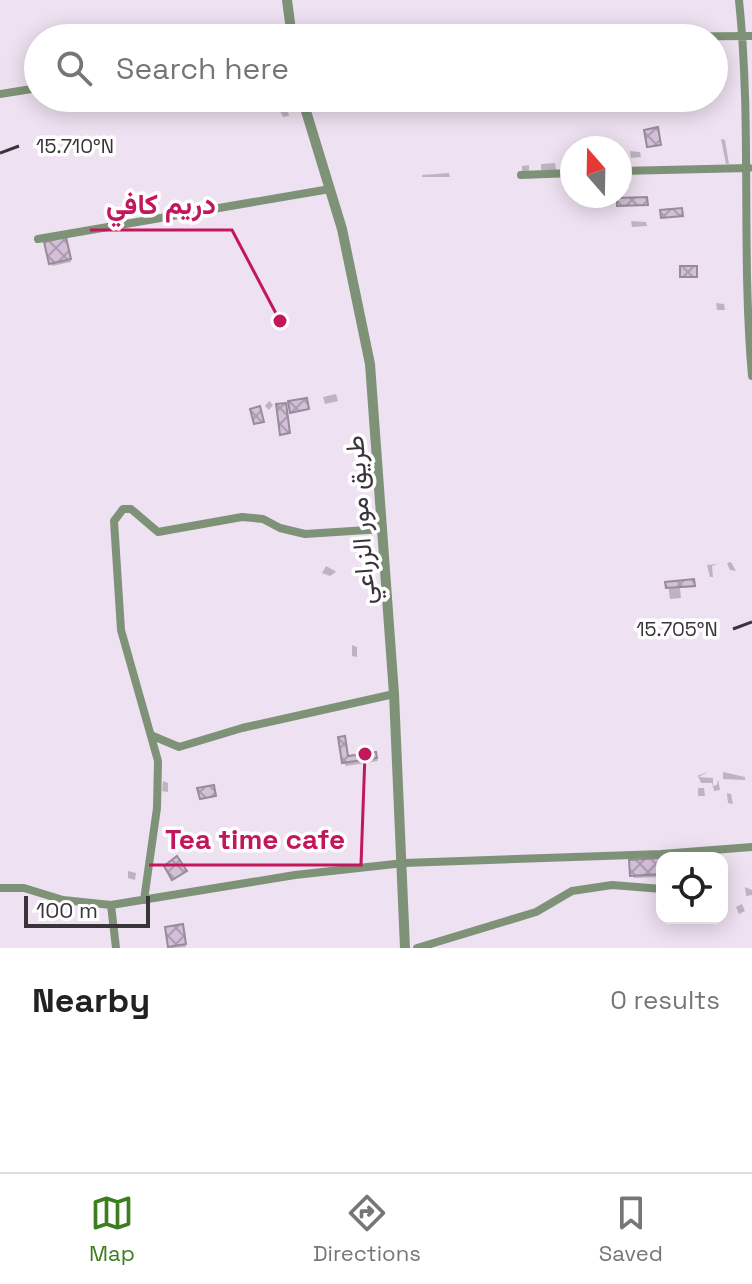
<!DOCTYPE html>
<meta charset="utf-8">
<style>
:root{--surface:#fff;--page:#f2f2f2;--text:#222;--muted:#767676;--line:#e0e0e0;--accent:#3c7e1e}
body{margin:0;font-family:"Space Grotesk",Vazirmatn,sans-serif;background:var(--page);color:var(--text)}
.controls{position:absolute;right:24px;bottom:24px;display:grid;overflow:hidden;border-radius:16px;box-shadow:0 4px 20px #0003}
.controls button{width:72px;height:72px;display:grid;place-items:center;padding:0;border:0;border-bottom:2px solid var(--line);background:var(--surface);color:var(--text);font:40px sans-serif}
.compass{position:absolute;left:560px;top:136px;width:72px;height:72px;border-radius:50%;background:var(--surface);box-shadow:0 4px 20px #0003;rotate:340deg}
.scale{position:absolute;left:24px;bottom:20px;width:126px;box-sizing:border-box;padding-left:8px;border:4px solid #39343a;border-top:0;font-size:22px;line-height:28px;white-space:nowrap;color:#39343a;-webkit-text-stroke:6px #fff;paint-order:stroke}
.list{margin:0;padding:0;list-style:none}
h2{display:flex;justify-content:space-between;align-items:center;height:104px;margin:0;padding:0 32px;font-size:34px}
h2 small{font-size:26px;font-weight:400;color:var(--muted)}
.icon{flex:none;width:44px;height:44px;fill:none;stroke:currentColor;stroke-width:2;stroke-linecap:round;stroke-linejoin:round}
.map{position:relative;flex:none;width:752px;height:948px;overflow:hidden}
.search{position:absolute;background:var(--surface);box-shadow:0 4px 20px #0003;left:24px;right:24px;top:24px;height:88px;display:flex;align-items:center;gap:20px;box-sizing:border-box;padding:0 28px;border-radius:44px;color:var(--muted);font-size:30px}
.sheet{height:224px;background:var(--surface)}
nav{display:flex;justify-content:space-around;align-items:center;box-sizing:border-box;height:112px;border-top:2px solid var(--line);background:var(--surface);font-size:22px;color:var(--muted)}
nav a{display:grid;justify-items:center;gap:4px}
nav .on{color:var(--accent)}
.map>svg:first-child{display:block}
</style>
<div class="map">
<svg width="752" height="948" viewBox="0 0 752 948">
<defs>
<pattern id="building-cross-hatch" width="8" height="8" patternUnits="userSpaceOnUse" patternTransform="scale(2)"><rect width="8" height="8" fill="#d4bfd8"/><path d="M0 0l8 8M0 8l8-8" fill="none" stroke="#ad9cb0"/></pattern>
</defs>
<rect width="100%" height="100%" fill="#eee1f1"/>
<path fill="#0003" d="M 283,100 L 285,111 L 288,111 L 289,116 L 283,117 L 279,109 L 278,101 Z
M 721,139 L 725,140 L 729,164 L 726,164 Z
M 630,151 L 640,152 L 641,157 L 631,158 Z
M 555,163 L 556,170 L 541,170 L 541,164 Z
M 563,164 L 572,164 L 572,170 L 564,170 Z
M 529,165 L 529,171 L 522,171 L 522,166 Z
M 449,173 L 450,177 L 422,177 L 422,175 Z
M 620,177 L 629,177 L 630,185 L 620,186 Z
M 631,221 L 646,222 L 647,226 L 632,227 Z
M 67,242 L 71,262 L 52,266 L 51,263 Z
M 716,303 L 724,304 L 725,310 L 717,310 Z
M 336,394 L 338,401 L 325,404 L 323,397 Z
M 269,401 L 273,405 L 269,410 L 265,406 Z
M 731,562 L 732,564 L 736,571 L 730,570 L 727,563 Z
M 718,564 L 712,566 L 713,577 L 710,577 L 707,565 Z
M 326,566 L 335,571 L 336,572 L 330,576 L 322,573 Z
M 369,570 L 370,579 L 364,580 L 363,571 Z
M 668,583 L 694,583 L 695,587 L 680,588 L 681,598 L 670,599 Z
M 352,645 L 357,647 L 357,657 L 352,656 Z
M 375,754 L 378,761 L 346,766 L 344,763 L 348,758 Z
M 709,771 L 699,777 L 713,778 L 713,786 L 717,785 L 718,779 L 720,790 L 714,791 L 712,783 L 701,783 L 698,776 L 695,777 Z
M 723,772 L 745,777 L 745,780 L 723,779 Z
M 163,781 L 168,783 L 168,792 L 162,791 Z
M 698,788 L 704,788 L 705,796 L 698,796 Z
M 727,793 L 731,794 L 733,804 L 728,803 Z
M 662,860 L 662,877 L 634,878 L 632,875 Z
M 128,871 L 136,873 L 135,880 L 128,878 Z
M 745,887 L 752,890 L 752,895 L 746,896 Z
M 742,904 L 745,911 L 739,914 L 736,907 Z
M 184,930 L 186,947 L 171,948 L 170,946 Z"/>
<path fill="url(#building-cross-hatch)" stroke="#988c9b" stroke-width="2" d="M 658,127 L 661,145 L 647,147 L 644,130 Z
M 647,197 L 648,205 L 617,206 L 617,198 Z
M 682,208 L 683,216 L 661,218 L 660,210 Z
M 66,237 L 71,259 L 49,264 L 44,242 Z
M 680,266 L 697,266 L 697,277 L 680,277 Z
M 307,398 L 309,409 L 290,413 L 288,401 Z
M 286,403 L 290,433 L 280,435 L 276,404 Z
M 260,406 L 264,422 L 254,424 L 250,409 Z
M 694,579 L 695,586 L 666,588 L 665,582 Z
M 345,736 L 348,756 L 376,752 L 377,758 L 342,763 L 338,737 Z
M 214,785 L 216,796 L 200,799 L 197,788 Z
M 177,856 L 187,871 L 172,880 L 164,866 Z
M 662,858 L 662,874 L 630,876 L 629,860 Z
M 183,924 L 186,944 L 168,947 L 165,927 Z"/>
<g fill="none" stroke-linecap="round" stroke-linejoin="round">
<path stroke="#7e9277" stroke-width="8" d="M 739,0 C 752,125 741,251 752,376
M 489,38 L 752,36
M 0,94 L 38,88
M 620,171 L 749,168
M 521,175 L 572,173
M 38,239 L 330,189
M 153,736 L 179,747 L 242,728 L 394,694
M 0,888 L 24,888 L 63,900 L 111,905 L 295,875 L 404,863 L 661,854 L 752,847
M 144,900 L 157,808 L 158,761 L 121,630 L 114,521 L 123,509 L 131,509 L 158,532 L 242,517 L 263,519 L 280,528 L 305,534 L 383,529
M 111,905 L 116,948
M 417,948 L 536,912 L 572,891 L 612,885 L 662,889"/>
<path stroke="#7e9277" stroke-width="10" d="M 287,0 L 292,38
M 302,98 L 342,229 L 370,364 L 394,694 L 405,948"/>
</g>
<path fill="none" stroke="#39343a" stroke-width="3" d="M 0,153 L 19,146M 733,629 L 752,622"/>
<g text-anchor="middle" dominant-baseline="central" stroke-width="7" stroke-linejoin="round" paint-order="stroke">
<g font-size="26" fill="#39343a" stroke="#fff">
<text transform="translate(360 520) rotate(-94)">طريق مور الزراعي</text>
</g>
</g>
<g font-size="20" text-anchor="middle" fill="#39343a" stroke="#fff" stroke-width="7" stroke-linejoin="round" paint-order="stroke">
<text x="75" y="153">15.710°N</text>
<text x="677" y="636">15.705°N</text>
</g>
<path fill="none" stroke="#c2185b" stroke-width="3" d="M280 321L232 230H90M365 754L361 865H149"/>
<g fill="#c2185b" stroke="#fff" stroke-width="3">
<circle cx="280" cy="321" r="8"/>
<circle cx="365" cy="754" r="8"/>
</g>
<g font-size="28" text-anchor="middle" font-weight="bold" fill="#c2185b" stroke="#fff" stroke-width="7" stroke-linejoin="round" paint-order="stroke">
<text x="161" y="214">دريم كافي</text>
<text x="255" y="849">Tea time cafe</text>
</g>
</svg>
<div class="controls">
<button><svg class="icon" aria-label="locate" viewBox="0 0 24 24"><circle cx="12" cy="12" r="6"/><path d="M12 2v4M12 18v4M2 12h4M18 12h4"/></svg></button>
</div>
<svg class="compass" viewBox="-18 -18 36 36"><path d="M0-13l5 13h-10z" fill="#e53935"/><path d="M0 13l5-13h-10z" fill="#767676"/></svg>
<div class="scale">100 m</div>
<div class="search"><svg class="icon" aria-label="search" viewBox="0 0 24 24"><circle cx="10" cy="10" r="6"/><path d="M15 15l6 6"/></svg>Search here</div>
</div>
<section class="sheet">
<h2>Nearby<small>0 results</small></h2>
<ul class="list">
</ul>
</section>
<nav>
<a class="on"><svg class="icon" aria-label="map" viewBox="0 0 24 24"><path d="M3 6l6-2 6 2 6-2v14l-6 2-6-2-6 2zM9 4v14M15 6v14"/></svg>Map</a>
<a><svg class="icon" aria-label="directions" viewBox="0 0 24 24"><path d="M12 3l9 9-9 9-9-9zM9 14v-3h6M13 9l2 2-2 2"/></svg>Directions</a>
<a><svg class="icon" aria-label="saved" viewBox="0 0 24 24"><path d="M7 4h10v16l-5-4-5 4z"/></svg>Saved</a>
</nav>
